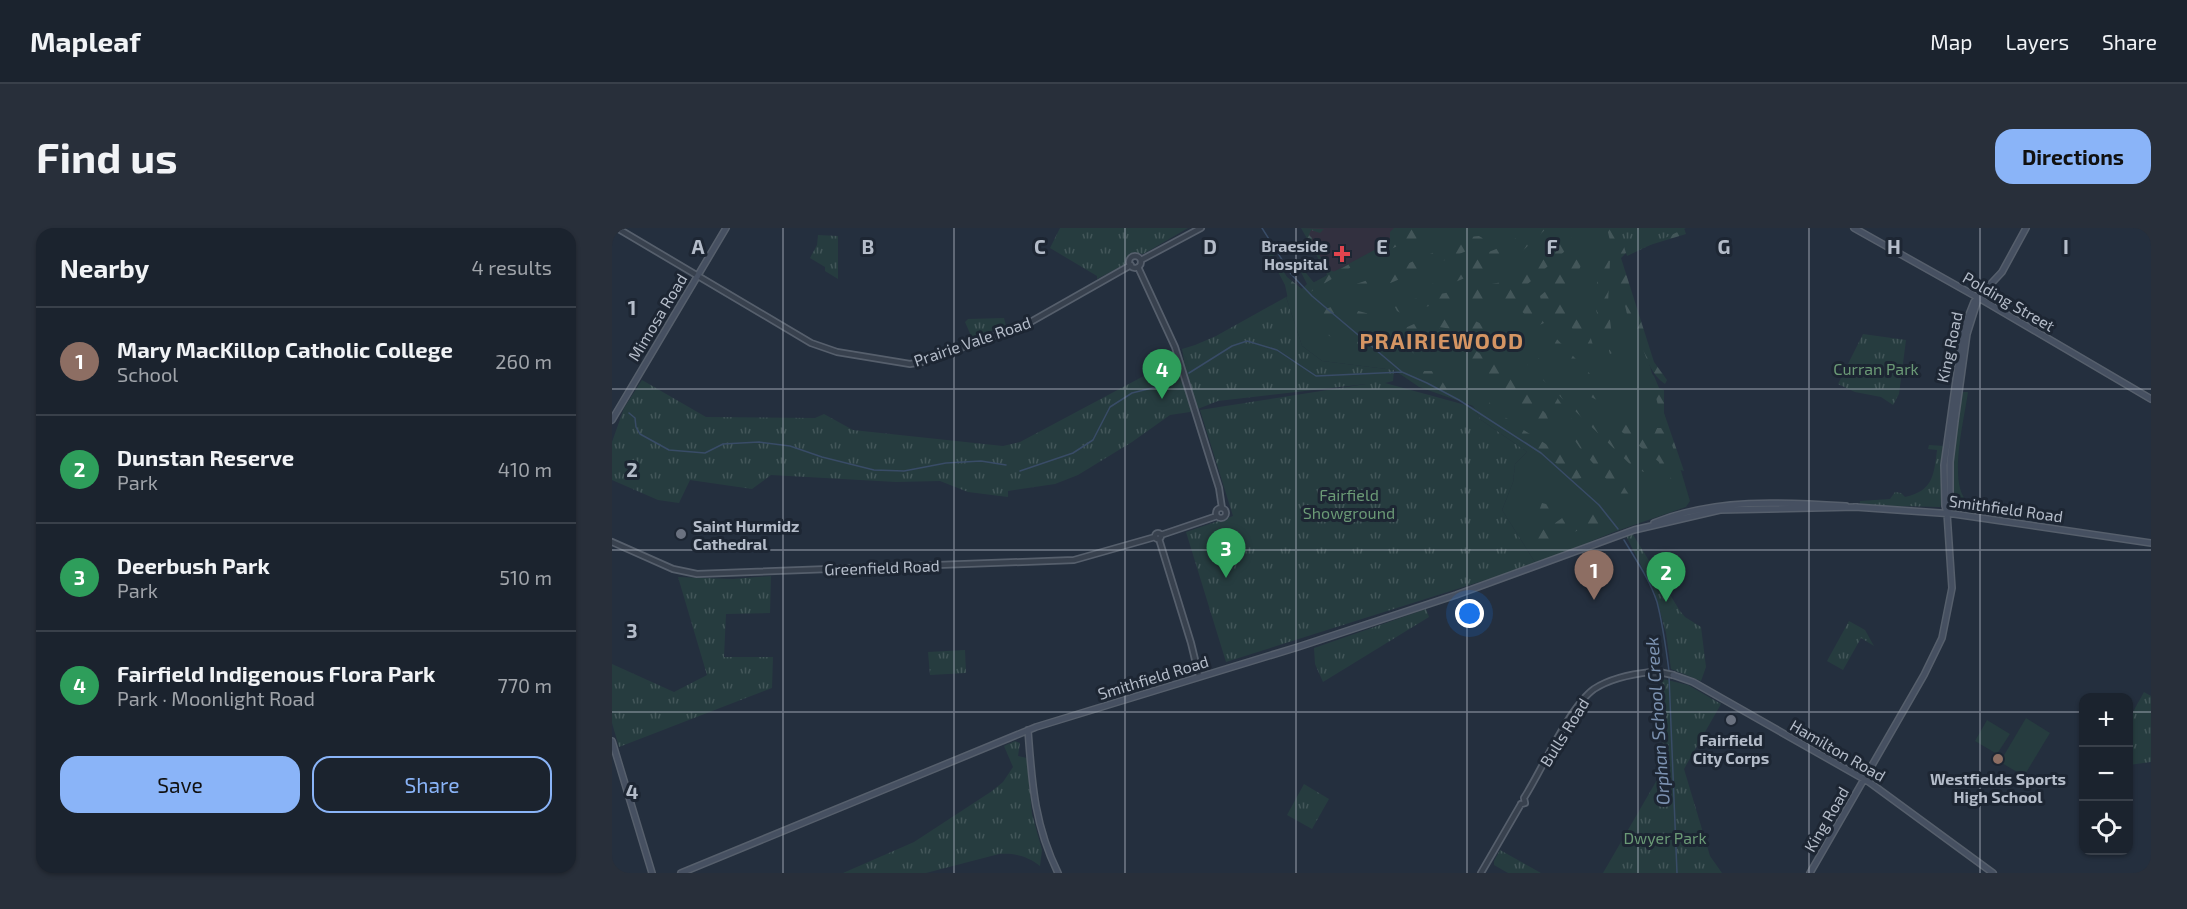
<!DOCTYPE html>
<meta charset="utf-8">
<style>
:root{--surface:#1b232e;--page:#282f3a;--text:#f1f3f6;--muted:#a0a4aa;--line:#39404a;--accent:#8ab4f8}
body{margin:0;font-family:"Exo 2",sans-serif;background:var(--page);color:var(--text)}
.controls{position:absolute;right:18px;bottom:18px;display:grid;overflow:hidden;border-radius:12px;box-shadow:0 2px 4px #0004}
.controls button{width:54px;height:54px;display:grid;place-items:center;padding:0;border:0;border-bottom:2px solid var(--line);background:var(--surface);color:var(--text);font:30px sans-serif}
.you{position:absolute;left:858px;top:386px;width:21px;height:21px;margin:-15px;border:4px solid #fff;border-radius:50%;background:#1a73e8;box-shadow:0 0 0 9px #1a73e833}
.badge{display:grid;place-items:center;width:39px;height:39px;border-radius:50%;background:var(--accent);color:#fff;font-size:20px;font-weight:700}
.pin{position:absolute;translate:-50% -50px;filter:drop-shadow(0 2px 3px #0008)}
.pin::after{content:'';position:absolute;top:32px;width:21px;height:18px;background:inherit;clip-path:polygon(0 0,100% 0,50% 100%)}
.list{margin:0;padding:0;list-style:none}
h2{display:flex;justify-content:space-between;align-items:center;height:78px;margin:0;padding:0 24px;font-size:26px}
h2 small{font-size:20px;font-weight:400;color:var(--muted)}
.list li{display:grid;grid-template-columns:39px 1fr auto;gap:18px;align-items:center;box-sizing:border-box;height:108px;padding:0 24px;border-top:2px solid var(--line)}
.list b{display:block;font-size:22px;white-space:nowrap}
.list p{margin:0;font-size:20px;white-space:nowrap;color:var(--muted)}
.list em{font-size:20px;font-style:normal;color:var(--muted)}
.actions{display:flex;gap:12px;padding:18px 24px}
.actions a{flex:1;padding:14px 0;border:2px solid var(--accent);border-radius:18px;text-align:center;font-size:21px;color:var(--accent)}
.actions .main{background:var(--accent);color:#111}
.icon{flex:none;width:33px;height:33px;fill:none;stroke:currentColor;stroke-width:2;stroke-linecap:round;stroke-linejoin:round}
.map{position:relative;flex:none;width:1539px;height:645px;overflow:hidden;border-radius:18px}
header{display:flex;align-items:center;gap:36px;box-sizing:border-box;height:84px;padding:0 30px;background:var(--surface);border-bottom:2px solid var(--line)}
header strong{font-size:28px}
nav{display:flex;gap:33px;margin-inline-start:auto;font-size:21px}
.intro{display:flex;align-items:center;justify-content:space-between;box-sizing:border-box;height:144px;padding:0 36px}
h1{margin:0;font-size:42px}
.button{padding:15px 27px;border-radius:18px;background:var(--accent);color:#111;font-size:21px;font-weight:700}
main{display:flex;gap:36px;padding:0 36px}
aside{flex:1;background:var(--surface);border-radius:18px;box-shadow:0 2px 4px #0004}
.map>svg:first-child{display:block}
</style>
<header>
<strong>Mapleaf</strong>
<nav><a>Map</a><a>Layers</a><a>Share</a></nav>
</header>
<div class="intro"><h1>Find us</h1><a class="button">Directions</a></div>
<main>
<aside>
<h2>Nearby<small>4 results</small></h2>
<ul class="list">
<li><span class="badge" style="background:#8d6e63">1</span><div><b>Mary MacKillop Catholic College</b><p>School</p></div><em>260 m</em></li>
<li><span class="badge" style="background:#2e9e5b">2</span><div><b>Dunstan Reserve</b><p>Park</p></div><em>410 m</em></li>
<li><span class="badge" style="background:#2e9e5b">3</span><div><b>Deerbush Park</b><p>Park</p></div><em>510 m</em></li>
<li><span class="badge" style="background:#2e9e5b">4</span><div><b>Fairfield Indigenous Flora Park</b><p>Park · Moonlight Road</p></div><em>770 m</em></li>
</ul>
<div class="actions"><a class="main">Save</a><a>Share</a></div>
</aside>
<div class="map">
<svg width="1539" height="645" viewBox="0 0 1539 645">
<defs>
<pattern id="forest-firs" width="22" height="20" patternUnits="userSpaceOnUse" patternTransform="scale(1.5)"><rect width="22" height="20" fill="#263c3f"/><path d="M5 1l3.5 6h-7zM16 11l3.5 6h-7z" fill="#435659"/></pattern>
<pattern id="park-tufts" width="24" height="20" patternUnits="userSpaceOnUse" patternTransform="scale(1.5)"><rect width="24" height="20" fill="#263c3f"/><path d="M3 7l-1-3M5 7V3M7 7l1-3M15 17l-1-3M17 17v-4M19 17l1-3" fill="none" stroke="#435659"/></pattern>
</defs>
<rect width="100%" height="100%" fill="#242f3e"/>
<path fill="#32303f" d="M 690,0 L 804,0 L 716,48 Z"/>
<path fill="#263c3f" d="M 804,0 L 997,0 L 1078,273 L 1074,279 L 1002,304 L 924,336 L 890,282 L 901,254 L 903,236 L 915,224 L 869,192 L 861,178 L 807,159 L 782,142 L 710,133 L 690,118 L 674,69 Z
M 1350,164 L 1356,164 C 1353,189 1335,257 1356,274 C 1366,282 1383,282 1396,285 L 1342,276 L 1340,241 Z
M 1414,490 L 1438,505 L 1412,548 L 1388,534 Z
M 1375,492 L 1398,506 L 1385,526 L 1363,513 Z"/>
<path fill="url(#forest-firs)" d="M 689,0 L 712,1 L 708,5 L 699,2 L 697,7 L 700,10 L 700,16 L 717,42 L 723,44 L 770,18 L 778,10 L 778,4 L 782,0 L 820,0 L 816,6 L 751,32 L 690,69 L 676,71 L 673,57 L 649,12 L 652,12 L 675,49 L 690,61 L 695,56 L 688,42 L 690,40 L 703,56 L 714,49 L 715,46 Z
M 915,0 L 935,0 L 905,28 L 829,60 L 809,65 L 812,60 L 822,55 L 851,34 L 897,16 Z
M 951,0 L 957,0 L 960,8 L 953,23 L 909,62 L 932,95 L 925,98 L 897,71 L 880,75 L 829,75 L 789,85 L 785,83 L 783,79 L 792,73 L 890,54 L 942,11 Z
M 995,0 L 1072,0 L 1074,6 L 1015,24 L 1009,30 L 1042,134 L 1055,152 L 1053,156 C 1040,147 1035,133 1030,118 L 1022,116 Z
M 867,8 L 872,11 L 871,16 L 757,64 L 747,66 L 737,63 L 738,58 L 765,49 L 857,9 Z
M 962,18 L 974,27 L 953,71 L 974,95 L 986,133 L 979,134 L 955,91 L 931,82 L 928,68 L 941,57 Z
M 986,28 L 998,33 L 996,76 L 1002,124 L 998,126 L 984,82 Z
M 724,77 L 765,88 L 762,95 C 749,98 739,88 727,91 L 724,96 L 726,102 C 736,108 745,108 752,114 L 751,116 C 732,120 713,108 702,93 L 703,88 L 709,83 Z
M 826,90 L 861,92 L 913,116 L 1002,209 L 1029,226 L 1032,234 L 1032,244 L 1022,240 L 894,116 L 860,104 L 827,99 L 828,103 L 892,139 L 934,186 L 936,191 L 924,194 L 908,178 L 825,111 L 809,105 L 805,108 L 804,117 L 812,122 L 814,127 L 810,129 L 805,128 L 782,109 L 784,104 L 802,96 Z
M 942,108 L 982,150 L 986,163 L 1007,176 L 1005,182 L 979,169 L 964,146 L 934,112 Z
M 803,136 L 809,139 L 810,143 L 824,143 L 836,163 L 831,165 C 820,150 799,151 787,138 Z
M 1037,143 L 1042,148 L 1047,160 L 1052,162 L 1052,185 L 1072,243 L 1068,242 L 1057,207 L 1050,207 L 1048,213 L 1042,207 L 1045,200 L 1052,200 Z
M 863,168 L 874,170 L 883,182 L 910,201 L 937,218 L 957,227 L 970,250 L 960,252 L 951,240 L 866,182 Z
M 944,168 L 965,199 L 1001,242 L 1023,276 L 1020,280 L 1011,280 L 996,253 L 968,220 L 938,176 Z
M 1005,189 L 1056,233 L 1060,256 L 1053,259 L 1047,234 L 1000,196 Z
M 930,275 L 942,278 L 936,293 L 943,295 L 956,286 L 979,278 L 997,299 L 981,297 L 926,317 L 915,315 Z"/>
<path fill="url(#park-tufts)" d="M 448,0 L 576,0 L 540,21 L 531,26 L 524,25 L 514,31 L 512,37 L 485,51 L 485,48 L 438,20 Z
M 1006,0 L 1074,0 L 1015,28 Z
M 206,7 L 226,8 L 226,51 L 213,43 L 213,39 L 198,30 L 205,17 Z
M 674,69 L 690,118 L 710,133 L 782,142 L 781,153 L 773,155 L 861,179 L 869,192 L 915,224 L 903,236 L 901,254 L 890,282 L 924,336 L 614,434 L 574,304 L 621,288 L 588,182 L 754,156 L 606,173 L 578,184 L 558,187 L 520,214 L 466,247 L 443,256 L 396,263 L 396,269 L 356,264 L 328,253 L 284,254 L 159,247 L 140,261 L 78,252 L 67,275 L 46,272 L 0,252 L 0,214 L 12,180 L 30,152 L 94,189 L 203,190 L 212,186 L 241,202 L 391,218 L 408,214 L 543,142 L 572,132 L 570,121 L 583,117 L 604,108 Z
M 392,90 L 394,98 L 360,110 L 353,94 L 356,91 Z
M 1251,106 L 1294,112 L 1287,166 L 1281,177 L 1269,169 L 1243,164 L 1226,156 Z
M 1317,217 L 1332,218 L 1331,272 L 1328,279 L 1248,277 L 1248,273 L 1278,271 L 1283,264 L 1289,265 L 1293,269 C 1321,263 1322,247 1325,222 L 1316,221 Z
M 1020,305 L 1068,383 L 1073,389 L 1089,399 L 1094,439 L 1089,453 L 1059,441 L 1054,405 L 1043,365 L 1014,308 Z
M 159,348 L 158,385 L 114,386 L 112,429 L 161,429 L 160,460 L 7,519 L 0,495 L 0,436 L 62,464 L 95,447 L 66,349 L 120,351 Z
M 814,381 L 817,389 L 711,454 L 703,436 L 702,420 Z
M 1237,393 L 1253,402 L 1262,418 L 1249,410 L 1231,442 L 1215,433 Z
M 353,422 L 354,445 L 318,447 L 316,424 Z
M 1047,450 L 1076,457 L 1109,476 L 1072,541 L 1098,628 L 1110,645 L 991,645 L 1049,545 L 1051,531 Z
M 1532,464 L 1539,468 L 1539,534 L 1517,537 L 1517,491 Z
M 403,513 L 408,515 L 406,528 L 415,530 L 420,586 L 430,622 L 428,638 C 415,628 403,625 387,626 L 314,645 L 231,645 L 302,614 L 380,563 L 391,554 L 401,539 L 392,518 Z
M 692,556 L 717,571 L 700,601 L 675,587 Z
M 888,622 L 929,645 L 896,645 L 882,637 L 882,633 Z"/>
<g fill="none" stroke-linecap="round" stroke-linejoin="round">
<path stroke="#394c67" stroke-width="1.5" d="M 650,0 L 679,46 L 700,68 L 790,144
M 577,145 L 620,118 L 635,113 L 665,122 L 704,148 L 790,144 L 815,155 L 847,172 L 929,225 L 987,277 L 1006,301
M 17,185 L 23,190 L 24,199 L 28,206 L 57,222 L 93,225 L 111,216 L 147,214 L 178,218 L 210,229 L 262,242 L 292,243 L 334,235 L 369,233 L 394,237
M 408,243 L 461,225 L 481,212 L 498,179 L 520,165 L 556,156 L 566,148
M 1012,312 C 1024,332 1038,352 1045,374 C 1051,397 1054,420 1057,443
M 1057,448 L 1065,645"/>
<defs>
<path id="tertiary" d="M 5,0 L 199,115 L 225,124 L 298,136 L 310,134 L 415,96 L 519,37
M517 34a6 6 0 1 1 12 0a6 6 0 1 1-12 0Z
M 529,32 L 589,0
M 526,39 L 563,119 L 607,260 L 610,280
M604 285a5 5 0 1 1 10 0a5 5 0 1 1-10 0Z
M543 308a3 3 0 1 1 6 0a3 3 0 1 1-6 0Z
M 549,307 L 605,288
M 547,311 L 579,415 L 587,448
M 0,314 L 61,341 L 85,346 L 462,332 L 543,309
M 909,576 L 913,575 L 912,570 C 930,542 957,479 982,461 C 999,450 1020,446 1039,444 L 1043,447 L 1047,444 L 1061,447
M 869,645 L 909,576"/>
<path id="secondary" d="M 1242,0 L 1372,73 L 1539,171
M 0,192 L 114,0
M 1243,279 L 1342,286 L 1539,315
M 1335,285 L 1338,279 L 1338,234 L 1343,193 L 1355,106 L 1366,71
M 1042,295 C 1103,270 1169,274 1234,278
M 1061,447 L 1081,454 L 1257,554 L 1381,645
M 416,502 C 420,555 422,596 446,645
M 0,513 L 40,645
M 69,645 L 424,499 L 686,419 L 844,367 L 1022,302 L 1108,282 L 1245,279
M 1198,645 L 1312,447 L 1330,410 L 1340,360 L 1335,285 L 1333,278 L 1332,237 L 1351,102 L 1362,74 L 1390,44 L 1414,0"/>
</defs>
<use href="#tertiary" stroke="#565f6c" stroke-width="8"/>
<use href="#secondary" stroke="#565f6c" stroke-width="8"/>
<use href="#tertiary" stroke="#38414e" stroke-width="4.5"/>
<use href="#secondary" stroke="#465061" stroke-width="5"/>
</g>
<path fill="none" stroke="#b4bcc9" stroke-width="1.5" stroke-opacity="0.55" d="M 171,0 L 171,645M 342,0 L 342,645M 513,0 L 513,645M 684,0 L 684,645M 855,0 L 855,645M 1026,0 L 1026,645M 1197,0 L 1197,645M 1368,0 L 1368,645M 0,161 L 1539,161M 0,322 L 1539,322M 0,484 L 1472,484M 1516,484 L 1539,484"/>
<path fill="#e0444e" stroke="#1d2633" stroke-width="2" d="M727 17h6v6h6v6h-6v6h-6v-6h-6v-6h6z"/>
<g fill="#6b7280" stroke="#1d2633" stroke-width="2">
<circle cx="69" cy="306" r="6"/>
<circle cx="1119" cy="492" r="6"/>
</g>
<circle fill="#8d6e63" stroke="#1d2633" stroke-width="2" cx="1386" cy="531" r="6"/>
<g text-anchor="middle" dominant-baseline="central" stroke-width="6" stroke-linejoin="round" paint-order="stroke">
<g font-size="16" font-weight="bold" fill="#b4bcc9" stroke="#1d2633">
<text x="716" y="17" text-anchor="end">Braeside<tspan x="716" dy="18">Hospital</tspan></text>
<text x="81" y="297" text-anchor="start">Saint Hurmidz<tspan x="81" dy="18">Cathedral</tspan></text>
<text x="1119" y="511">Fairfield<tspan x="1119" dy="18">City Corps</tspan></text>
<text x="1386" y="550">Westfields Sports<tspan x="1386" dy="18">High School</tspan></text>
</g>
<g font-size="16" fill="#b4bcc9" stroke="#1d2633">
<text transform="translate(1397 73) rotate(30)">Polding Street</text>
<text transform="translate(45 89) rotate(-59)">Mimosa Road</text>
<text transform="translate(360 113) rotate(-19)">Prairie Vale Road</text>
<text transform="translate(1337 119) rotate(-78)">King Road</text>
<text transform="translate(1394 280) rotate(8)">Smithfield Road</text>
<text transform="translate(270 339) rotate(-2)">Greenfield Road</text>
<text transform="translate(541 449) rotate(-17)">Smithfield Road</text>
<text transform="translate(952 504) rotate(-58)">Bulls Road</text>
<text transform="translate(1226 522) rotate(30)">Hamilton Road</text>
<text transform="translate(1214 591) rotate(-60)">King Road</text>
</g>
<g font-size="16" fill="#6b9a76" stroke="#1d2633">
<text x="1264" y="140">Curran Park</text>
<text x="737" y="266">Fairfield<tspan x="737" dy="18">Showground</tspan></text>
<text x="1053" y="609">Dwyer Park</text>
</g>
<g font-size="18" font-style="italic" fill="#7c92b1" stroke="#1d2633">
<text transform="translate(1045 493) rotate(-94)">Orphan School Creek</text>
</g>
<g font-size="22" font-weight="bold" letter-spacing="1.5" fill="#d59563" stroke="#1d2633">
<text x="830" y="112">PRAIRIEWOOD</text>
</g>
</g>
<g font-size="20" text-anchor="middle" font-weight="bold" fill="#b4bcc9" stroke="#1d2633" stroke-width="6" stroke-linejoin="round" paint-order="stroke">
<text x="86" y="26">A</text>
<text x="256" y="26">B</text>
<text x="428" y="26">C</text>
<text x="598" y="26">D</text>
<text x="770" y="26">E</text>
<text x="940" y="26">F</text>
<text x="1112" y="26">G</text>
<text x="1282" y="26">H</text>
<text x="1454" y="26">I</text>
<text x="20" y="87">1</text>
<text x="20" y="249">2</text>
<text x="20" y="410">3</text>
<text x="20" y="571">4</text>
</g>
</svg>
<div class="controls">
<button>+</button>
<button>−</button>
<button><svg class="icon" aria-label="locate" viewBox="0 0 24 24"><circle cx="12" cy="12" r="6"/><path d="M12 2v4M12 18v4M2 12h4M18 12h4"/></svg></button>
</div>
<div class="you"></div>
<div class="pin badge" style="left:982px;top:372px;background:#8d6e63">1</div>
<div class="pin badge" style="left:1054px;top:374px;background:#2e9e5b">2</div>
<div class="pin badge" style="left:614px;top:350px;background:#2e9e5b">3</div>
<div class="pin badge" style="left:550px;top:171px;background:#2e9e5b">4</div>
</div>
</main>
